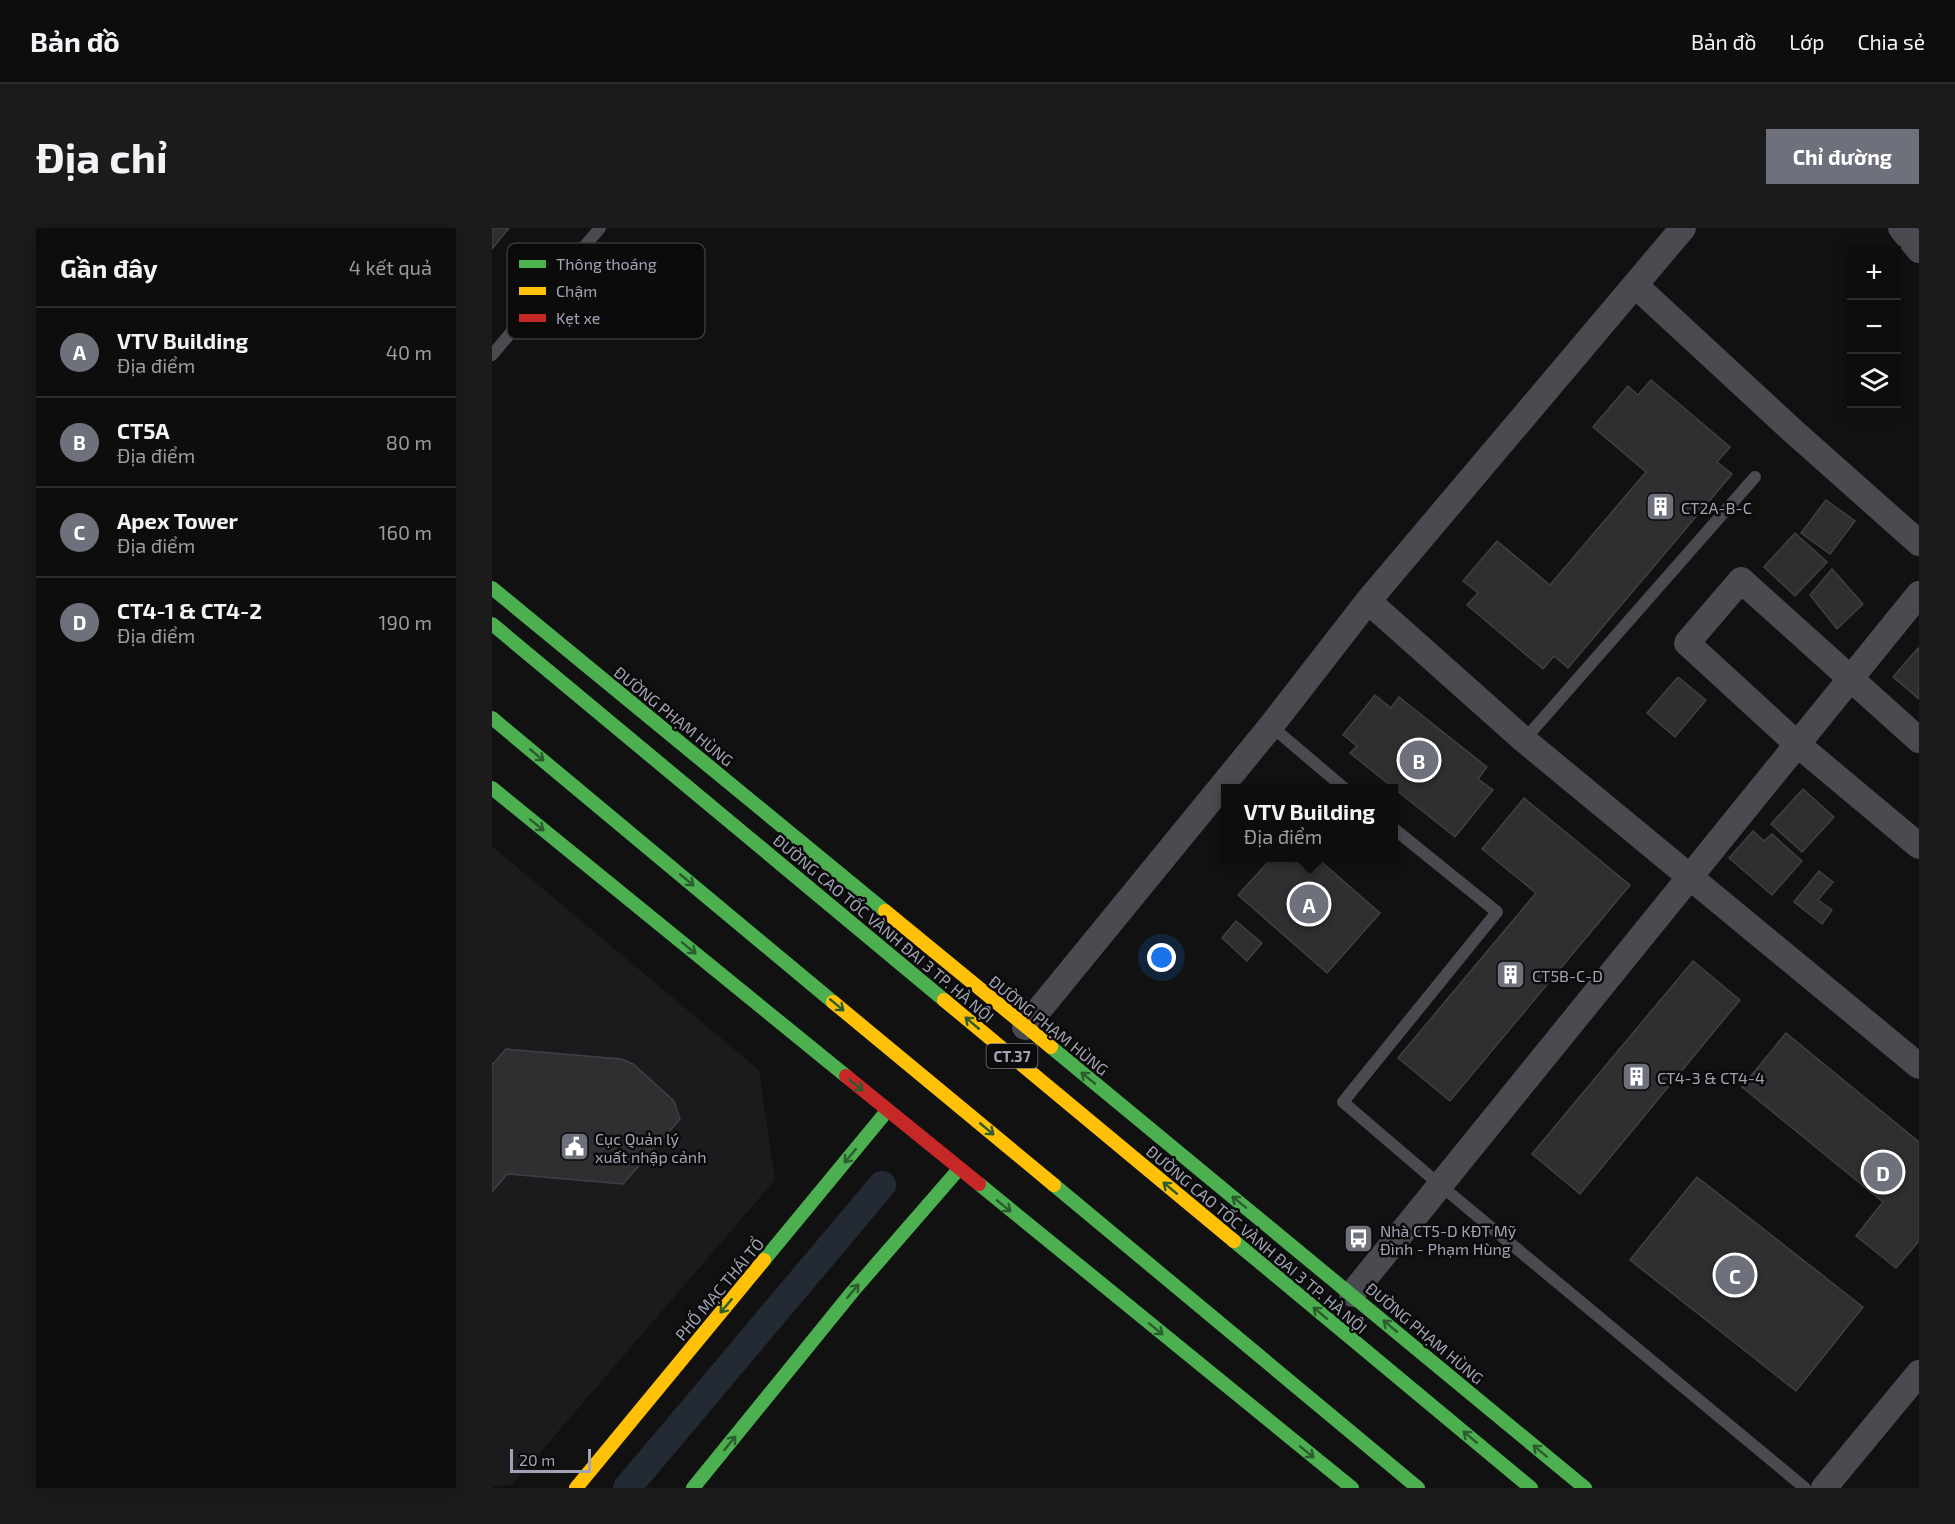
<!DOCTYPE html>
<html lang="vi">
<meta charset="utf-8">
<style>
:root{--surface:#0d0d0d;--page:#1b1b1b;--text:#f1f3f6;--muted:#9a9c9d;--line:#2d2d2e;--accent:#6e707b}
body{margin:0;font-family:"Exo 2",sans-serif;background:var(--page);color:var(--text)}
.controls{position:absolute;right:18px;top:18px;display:grid;overflow:hidden;border-radius:0px;box-shadow:0 3px 15px #0003}
.controls button{width:54px;height:54px;display:grid;place-items:center;padding:0;border:0;border-bottom:2px solid var(--line);background:var(--surface);color:var(--text);font:30px sans-serif}
.scale{position:absolute;left:18px;bottom:15px;width:81px;box-sizing:border-box;padding-left:6px;border:3px solid #a0a3b4;border-top:0;font-size:16px;line-height:21px;white-space:nowrap;color:#a0a3b4;-webkit-text-stroke:4px #0b0b0c;paint-order:stroke}
.you{position:absolute;left:670px;top:730px;width:21px;height:21px;margin:-15px;border:4px solid #fff;border-radius:50%;background:#1a73e8;box-shadow:0 0 0 9px #1a73e833}
.badge{display:grid;place-items:center;width:39px;height:39px;border-radius:50%;background:var(--accent);color:#fff;font-size:20px;font-weight:700}
.pin{position:absolute;translate:-50% -50%;border:3px solid #fff;box-shadow:0 2px 6px #0006}
.popup{position:absolute;left:729px;top:556px;width:177px;height:78px;box-sizing:border-box;display:grid;place-content:center;border-radius:0px;background:var(--surface);filter:drop-shadow(0 2px 4px #0005);font-size:20px;white-space:nowrap;color:var(--muted)}
.popup b{font-size:22px;color:var(--text)}
.popup::after{content:'';position:absolute;left:50%;top:100%;margin-left:-12px;border:12px solid transparent;border-top-color:var(--surface)}
.list{margin:0;padding:0;list-style:none}
h2{display:flex;justify-content:space-between;align-items:center;height:78px;margin:0;padding:0 24px;font-size:26px}
h2 small{font-size:20px;font-weight:400;color:var(--muted)}
.list li{display:grid;grid-template-columns:39px 1fr auto;gap:18px;align-items:center;box-sizing:border-box;height:90px;padding:0 24px;border-top:2px solid var(--line)}
.list b{display:block;font-size:22px;white-space:nowrap}
.list p{margin:0;font-size:20px;white-space:nowrap;color:var(--muted)}
.list em{font-size:20px;font-style:normal;color:var(--muted)}
.icon{flex:none;width:33px;height:33px;fill:none;stroke:currentColor;stroke-width:2;stroke-linecap:round;stroke-linejoin:round}
.map{position:relative;flex:none;width:1427px;height:1260px;overflow:hidden;border-radius:0px}
header{display:flex;align-items:center;gap:36px;box-sizing:border-box;height:84px;padding:0 30px;background:var(--surface);border-bottom:2px solid var(--line)}
header strong{font-size:28px}
nav{display:flex;gap:33px;margin-inline-start:auto;font-size:21px}
.intro{display:flex;align-items:center;justify-content:space-between;box-sizing:border-box;height:144px;padding:0 36px}
h1{margin:0;font-size:42px}
.button{padding:15px 27px;border-radius:0px;background:var(--accent);color:#fff;font-size:21px;font-weight:700}
main{display:flex;gap:36px;padding:0 36px}
aside{flex:1;background:var(--surface);border-radius:0px;box-shadow:0 3px 15px #0003}
.map>svg:first-child{display:block}
</style>
<header>
<strong>Bản đồ</strong>
<nav><a>Bản đồ</a><a>Lớp</a><a>Chia sẻ</a></nav>
</header>
<div class="intro"><h1>Địa chỉ</h1><a class="button">Chỉ đường</a></div>
<main>
<aside>
<h2>Gần đây<small>4 kết quả</small></h2>
<ul class="list">
<li><span class="badge">A</span><div><b>VTV Building</b><p>Địa điểm</p></div><em>40 m</em></li>
<li><span class="badge">B</span><div><b>CT5A</b><p>Địa điểm</p></div><em>80 m</em></li>
<li><span class="badge">C</span><div><b>Apex Tower</b><p>Địa điểm</p></div><em>160 m</em></li>
<li><span class="badge">D</span><div><b>CT4-1 &amp; CT4-2</b><p>Địa điểm</p></div><em>190 m</em></li>
</ul>
</aside>
<div class="map">
<svg width="1427" height="1260" viewBox="0 0 1427 1260">
<rect width="100%" height="100%" fill="#111"/>
<path fill="#1b1b1d" d="M 0,618 L 267,842 L 283,952 L 21,1256 L 0,1259 Z"/>
<g fill="none" stroke-linecap="round" stroke-linejoin="round">
<path stroke="#232a33" stroke-width="28" d="M 135,1260 L 390,957"/>
</g>
<path fill="#2f2f31" stroke="#3f4045" stroke-width="1.5" d="M 0,0 L 17,0 L 0,21 Z
M 1159,152 L 1238,219 L 1225,234 L 1240,246 L 1076,440 L 1062,428 L 1051,441 L 975,377 L 986,365 L 971,353 L 1005,313 L 1058,357 L 1154,244 L 1101,199 L 1136,158 L 1146,167 Z
M 1334,272 L 1363,293 L 1338,326 L 1309,305 Z
M 1303,305 L 1335,334 L 1303,368 L 1272,339 Z
M 1340,341 L 1371,376 L 1345,401 L 1318,367 Z
M 1426,420 L 1427,421 L 1427,471 L 1401,449 Z
M 1186,449 L 1214,472 L 1183,509 L 1155,485 Z
M 883,467 L 899,480 L 907,469 L 995,539 L 986,551 L 1001,562 L 963,609 L 858,525 L 865,518 L 851,507 Z
M 1311,561 L 1342,589 L 1310,624 L 1279,596 Z
M 1032,570 L 1138,657 L 958,873 L 906,830 L 1044,665 L 990,621 Z
M 1261,603 L 1272,613 L 1280,606 L 1310,633 L 1280,667 L 1237,630 Z
M 780,630 L 825,630 L 888,685 L 835,745 L 746,667 Z
M 1327,643 L 1341,654 L 1326,672 L 1340,682 L 1330,696 L 1302,674 Z
M 744,693 L 770,715 L 755,733 L 730,710 Z
M 1201,733 L 1248,772 L 1088,966 L 1040,926 Z
M 1294,805 L 1427,914 L 1427,1013 L 1404,1040 L 1364,1008 L 1391,974 L 1250,859 Z
M 14,821 L 129,831 L 141,836 L 182,873 L 188,891 L 131,956 L 15,946 L 0,964 L 0,835 L 1,836 Z
M 1205,949 L 1371,1079 L 1304,1163 L 1138,1032 Z"/>
<g fill="none" stroke-linecap="round" stroke-linejoin="round">
<path stroke="#4a4b51" stroke-width="12" d="M 0,127 L 108,0
M 779,498 L 852,560
M 1032,512 L 1263,249
M 901,600 L 1005,684 L 851,874 L 948,957 L 1313,1260"/>
<path stroke="#4a4b51" stroke-width="26" d="M 1409,0 L 1427,22
M 1143,57 L 1301,203 L 1427,315
M 876,373 L 1032,512 L 1427,838
M 1427,512 L 1249,352 L 1195,415 L 1305,516 L 1427,618
M 533,799 L 779,498 L 876,373 L 1191,0
M 860,1066 L 1427,366
M 1332,1260 L 1427,1145"/>
<path stroke="#4caf50" stroke-width="14" d="M 0,360 L 393,683
M 0,396 L 452,772
M 0,490 L 341,774
M 0,560 L 354,848
M 559,819 L 1093,1260
M 487,956 L 860,1260
M 562,957 L 926,1260
M 742,1013 L 1039,1260
M 272,1032 L 395,883
M 201,1260 L 361,1063 L 467,941"/>
<path stroke="#ffc107" stroke-width="14" d="M 393,683 L 559,819
M 452,772 L 742,1013
M 341,774 L 562,957
M 84,1260 L 272,1032"/>
<path stroke="#c62828" stroke-width="14" d="M 354,848 L 487,956"/>
</g>
<defs><path id="oneway-shaft" d="M-6 0H5M1.5-3L5.5 0L1.5 3" fill="none" stroke-width="1.6" stroke-linecap="round" stroke-linejoin="round" transform="scale(1.5)"/></defs>
<g stroke="#2c5d2e">
<use href="#oneway-shaft" transform="translate(45 527) rotate(40)"/>
<use href="#oneway-shaft" transform="translate(45 597) rotate(39)"/>
<use href="#oneway-shaft" transform="translate(195 652) rotate(40)"/>
<use href="#oneway-shaft" transform="translate(197 720) rotate(39)"/>
<use href="#oneway-shaft" transform="translate(345 777) rotate(40)"/>
<use href="#oneway-shaft" transform="translate(480 795) rotate(-140)"/>
<use href="#oneway-shaft" transform="translate(596 850) rotate(-141)"/>
<use href="#oneway-shaft" transform="translate(364 857) rotate(39)"/>
<use href="#oneway-shaft" transform="translate(495 901) rotate(40)"/>
<use href="#oneway-shaft" transform="translate(358 928) rotate(130)"/>
<use href="#oneway-shaft" transform="translate(678 960) rotate(-140)"/>
<use href="#oneway-shaft" transform="translate(747 974) rotate(-141)"/>
<use href="#oneway-shaft" transform="translate(512 978) rotate(39)"/>
<use href="#oneway-shaft" transform="translate(361 1063) rotate(-50)"/>
<use href="#oneway-shaft" transform="translate(234 1078) rotate(130)"/>
<use href="#oneway-shaft" transform="translate(828 1085) rotate(-140)"/>
<use href="#oneway-shaft" transform="translate(898 1098) rotate(-140)"/>
<use href="#oneway-shaft" transform="translate(664 1101) rotate(39)"/>
<use href="#oneway-shaft" transform="translate(978 1209) rotate(-140)"/>
<use href="#oneway-shaft" transform="translate(238 1215) rotate(-51)"/>
<use href="#oneway-shaft" transform="translate(1048 1223) rotate(-140)"/>
<use href="#oneway-shaft" transform="translate(815 1224) rotate(39)"/>
</g>
<defs>
<symbol id="building-square" viewBox="-11 -11 22 22"><rect x="-9" y="-9" width="18" height="18" rx="4" fill="#6e707b" stroke="#0b0b0c"/><path d="M-4-6H4V6H1V3H-1V6H-4ZM-2.5-4.3h1.7v1.8h-1.7ZM.8-4.3h1.7v1.8H.8ZM-2.5-1h1.7V.8h-1.7ZM.8-1h1.7V.8H.8Z" fill="#fff"/></symbol>
<symbol id="civic-square" viewBox="-11 -11 22 22"><rect x="-9" y="-9" width="18" height="18" rx="4" fill="#6e707b" stroke="#0b0b0c"/><path d="M-.6-6.5H3V-4.5H.6V-3L4-1V1h2V6H-6V1h2V-1L-.6-3ZM-1.2 2.5V6h2.4V2.5Z" fill="#fff"/></symbol>
<symbol id="bus-square" viewBox="-11 -11 22 22"><rect x="-9" y="-9" width="18" height="18" rx="4" fill="#6e707b" stroke="#0b0b0c"/><path d="M-5-6H5V4H4V6H2V4H-2V6H-4V4H-5ZM-3.5-4V0h7V-4ZM-3.5 1.2v1.5H-2V1.2ZM2 1.2v1.5H3.5V1.2Z" fill="#fff"/></symbol>
</defs>
<g fill-rule="evenodd">
<use href="#building-square" x="1152" y="262" width="33" height="33"/>
<use href="#building-square" x="1002" y="730" width="33" height="33"/>
<use href="#building-square" x="1128" y="832" width="33" height="33"/>
<use href="#civic-square" x="66" y="902" width="33" height="33"/>
<use href="#bus-square" x="850" y="994" width="33" height="33"/>
</g>
<g text-anchor="middle" dominant-baseline="central" stroke-width="5" stroke-linejoin="round" paint-order="stroke">
<rect fill="#0b0b0c" stroke="#737582" stroke-width="1.5" x="494.5" y="816" width="51" height="24" rx="4.5"/>
<g font-size="15" font-weight="bold" fill="#a0a3b4">
<text x="520" y="828">CT.37</text>
</g>
<g font-size="16" fill="#a0a3b4" stroke="#0b0b0c" text-anchor="start">
<text x="1189" y="279">CT2A-B-C</text>
<text x="1040" y="747">CT5B-C-D</text>
<text x="1165" y="849">CT4-3 &amp; CT4-4</text>
<text x="103" y="910">Cục Quản lý<tspan x="103" dy="18">xuất nhập cảnh</tspan></text>
<text x="888" y="1002">Nhà CT5-D KĐT Mỹ<tspan x="888" dy="18">Đình - Phạm Hùng</tspan></text>
</g>
<g font-size="16" fill="#a0a3b4" stroke="#0b0b0c">
<text transform="translate(182 488) rotate(39)">ĐƯỜNG PHẠM HÙNG</text>
<text transform="translate(392 700) rotate(40)">ĐƯỜNG CAO TỐC VÀNH ĐAI 3 TP. HÀ NỘI</text>
<text transform="translate(557 797) rotate(39)">ĐƯỜNG PHẠM HÙNG</text>
<text transform="translate(765 1011) rotate(40)">ĐƯỜNG CAO TỐC VÀNH ĐAI 3 TP. HÀ NỘI</text>
<text transform="translate(227 1061) rotate(-50)">PHỐ MẠC THÁI TỔ</text>
<text transform="translate(933 1105) rotate(40)">ĐƯỜNG PHẠM HÙNG</text>
</g>
</g>
<rect x="15" y="15" width="198" height="96" rx="9" fill="#0b0b0c" stroke="#38393e" stroke-width="1.5"/>
<rect x="27" y="32" width="27" height="8" fill="#4caf50"/>
<rect x="27" y="59" width="27" height="8" fill="#ffc107"/>
<rect x="27" y="86" width="27" height="8" fill="#c62828"/>
<g font-size="16" fill="#a0a3b4">
<text x="64" y="42">Thông thoáng</text>
<text x="64" y="69">Chậm</text>
<text x="64" y="96">Kẹt xe</text>
</g>
</svg>
<div class="controls">
<button>+</button>
<button>−</button>
<button><svg class="icon" aria-label="layers" viewBox="0 0 24 24"><path d="M12 4l9 5-9 5-9-5zM3 14l9 5 9-5"/></svg></button>
</div>
<div class="scale">20 m</div>
<div class="you"></div>
<div class="pin badge" style="left:817px;top:676px">A</div>
<div class="popup"><b>VTV Building</b>Địa điểm</div>
<div class="pin badge" style="left:927px;top:532px">B</div>
<div class="pin badge" style="left:1243px;top:1047px">C</div>
<div class="pin badge" style="left:1391px;top:944px">D</div>
</div>
</main>
